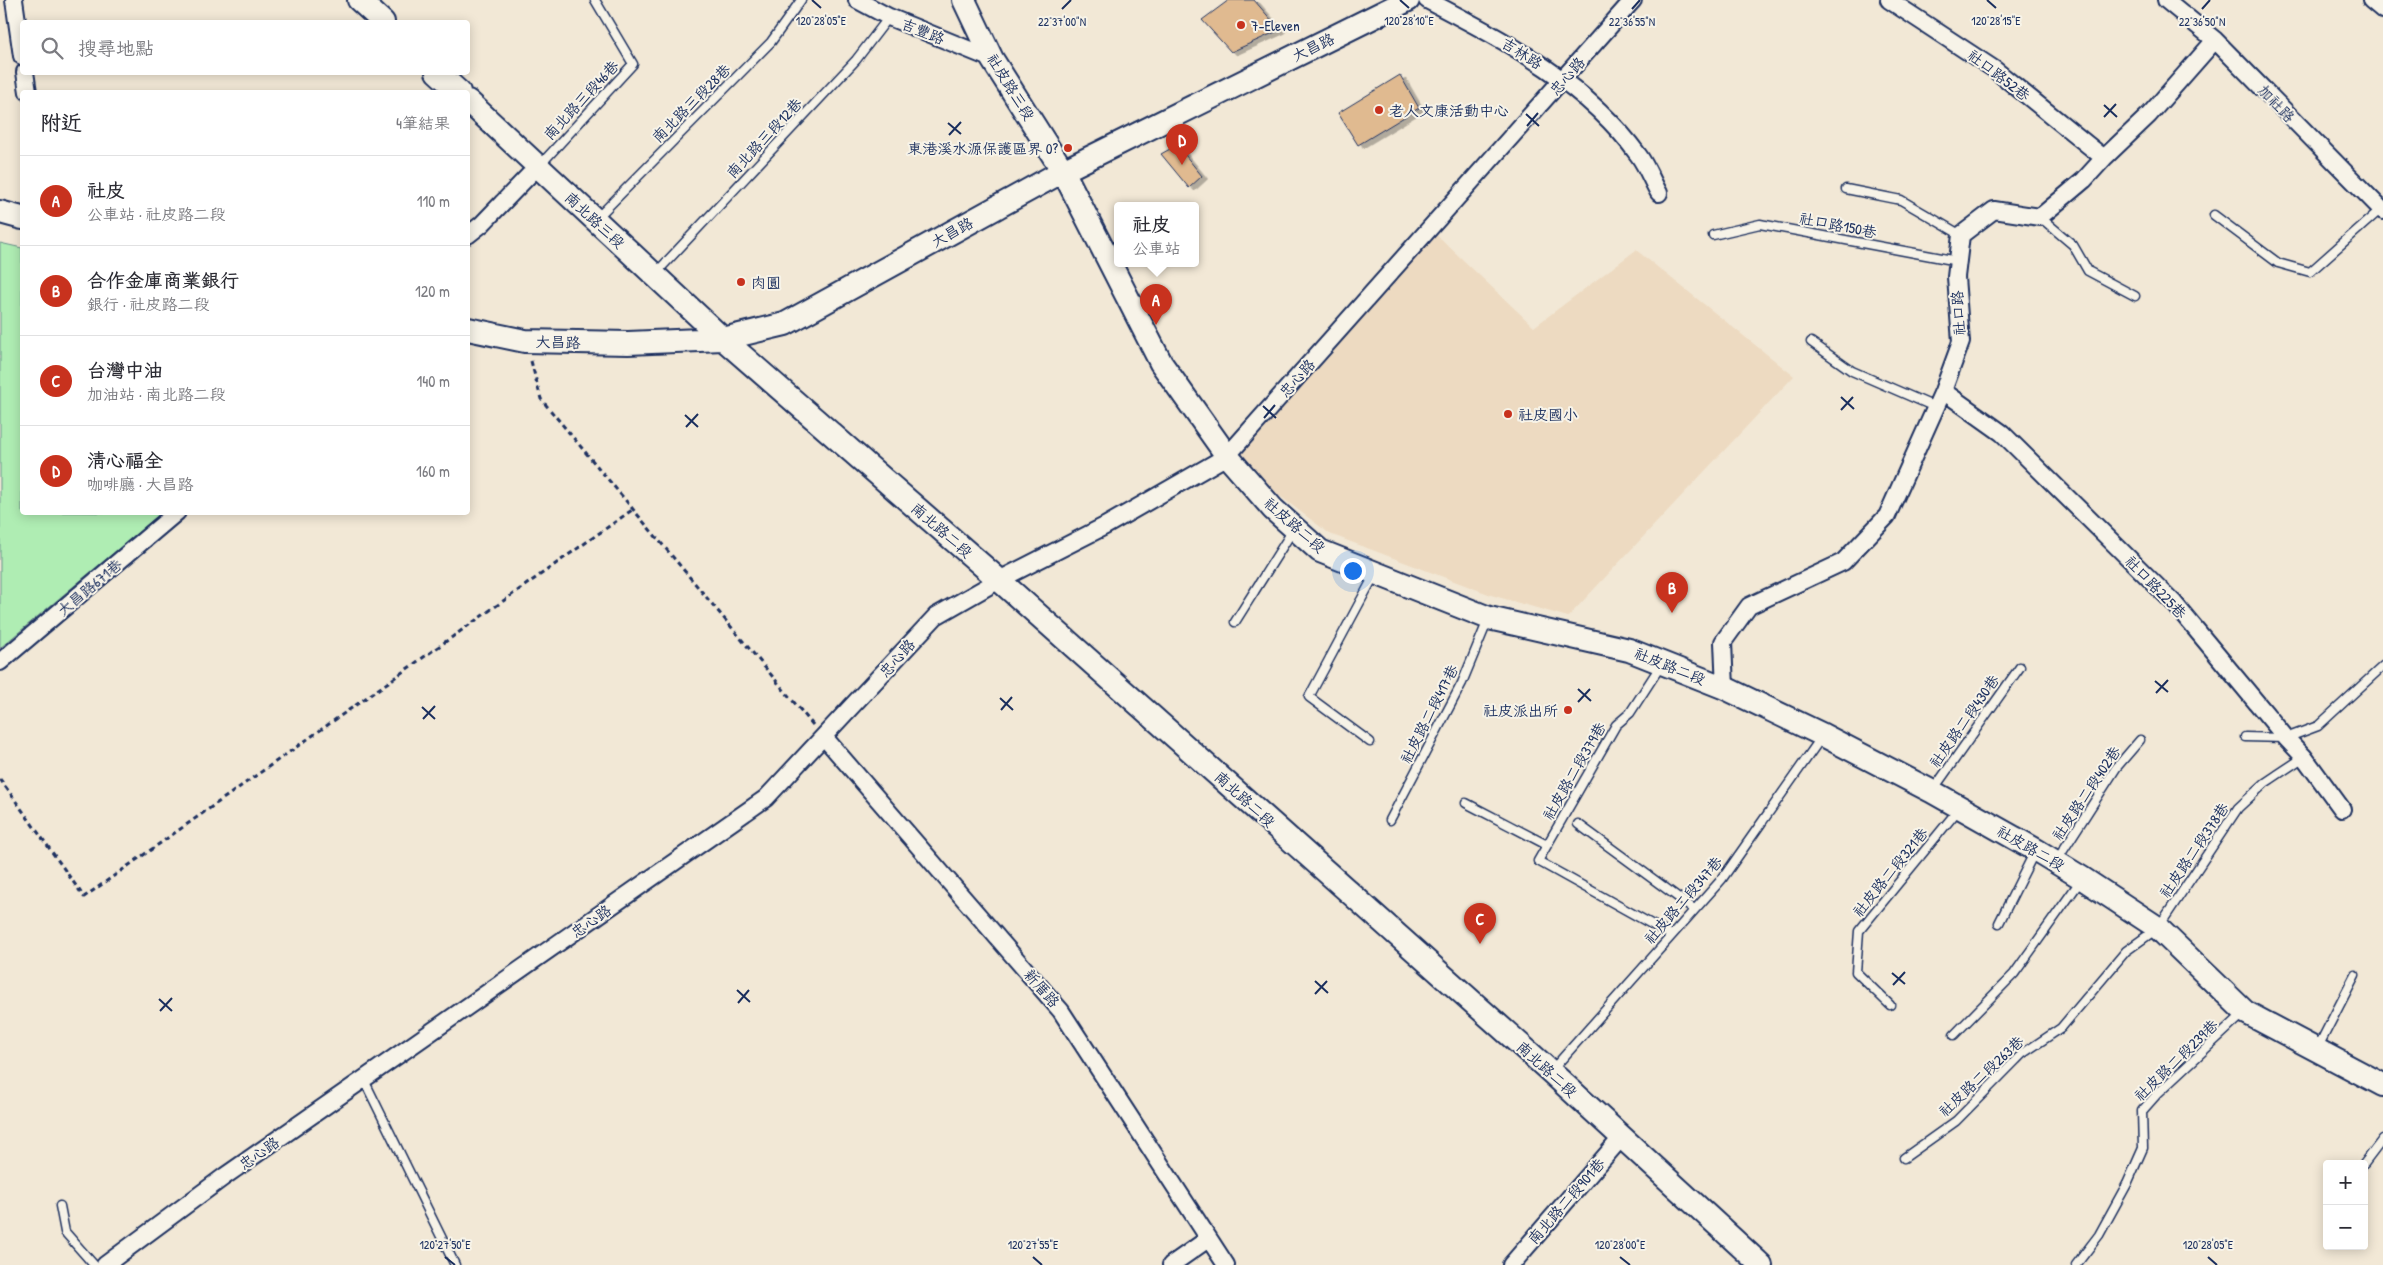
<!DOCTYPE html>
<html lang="zh-TW">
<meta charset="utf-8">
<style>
:root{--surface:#fff;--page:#f2f2f3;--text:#2b2b33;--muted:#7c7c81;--line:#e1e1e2;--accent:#c8321e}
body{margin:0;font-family:"Patrick Hand","LXGW WenKai TC",sans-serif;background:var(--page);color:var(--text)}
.controls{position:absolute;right:15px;bottom:15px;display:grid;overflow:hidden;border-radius:5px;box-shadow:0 2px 12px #0003}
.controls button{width:45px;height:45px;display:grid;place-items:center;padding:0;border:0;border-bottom:1px solid var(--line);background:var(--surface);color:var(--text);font:25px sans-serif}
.you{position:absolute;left:1352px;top:570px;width:18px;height:18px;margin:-12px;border:4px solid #fff;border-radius:50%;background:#1a73e8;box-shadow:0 0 0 8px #1a73e833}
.badge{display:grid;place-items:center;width:32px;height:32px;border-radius:50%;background:var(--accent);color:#fff;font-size:16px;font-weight:700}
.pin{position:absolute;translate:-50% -41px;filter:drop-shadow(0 1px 2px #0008)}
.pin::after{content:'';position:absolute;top:26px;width:18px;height:15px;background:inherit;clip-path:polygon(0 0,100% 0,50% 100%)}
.popup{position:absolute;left:1114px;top:202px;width:85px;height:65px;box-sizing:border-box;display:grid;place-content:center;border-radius:5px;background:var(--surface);filter:drop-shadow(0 1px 4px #0005);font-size:16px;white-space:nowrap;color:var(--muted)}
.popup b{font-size:19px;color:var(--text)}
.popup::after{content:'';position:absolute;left:50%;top:100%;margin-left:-10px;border:10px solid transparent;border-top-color:var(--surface)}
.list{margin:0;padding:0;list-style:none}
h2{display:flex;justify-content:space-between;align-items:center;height:65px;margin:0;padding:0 20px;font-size:21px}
h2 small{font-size:16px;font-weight:400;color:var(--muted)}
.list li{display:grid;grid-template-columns:32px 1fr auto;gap:15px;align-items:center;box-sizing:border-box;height:90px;padding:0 20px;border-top:1px solid var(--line)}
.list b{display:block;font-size:19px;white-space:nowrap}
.list p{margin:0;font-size:16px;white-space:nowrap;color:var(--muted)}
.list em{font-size:16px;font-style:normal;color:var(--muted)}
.icon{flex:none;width:28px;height:28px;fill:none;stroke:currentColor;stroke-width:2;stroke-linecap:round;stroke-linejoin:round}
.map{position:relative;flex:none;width:2383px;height:1265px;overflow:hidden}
.search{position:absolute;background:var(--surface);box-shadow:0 2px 12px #0003;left:20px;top:20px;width:450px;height:55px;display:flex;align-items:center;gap:12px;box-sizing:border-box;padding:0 18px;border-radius:5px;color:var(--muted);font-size:19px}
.panel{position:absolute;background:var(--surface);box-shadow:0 2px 12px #0003;left:20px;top:90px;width:450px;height:425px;border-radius:5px}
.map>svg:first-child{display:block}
</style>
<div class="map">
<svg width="2383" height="1265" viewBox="0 0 2383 1265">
<defs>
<filter id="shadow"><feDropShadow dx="5.5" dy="3" stdDeviation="0" flood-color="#0004"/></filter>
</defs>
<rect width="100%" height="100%" fill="#f2e8d6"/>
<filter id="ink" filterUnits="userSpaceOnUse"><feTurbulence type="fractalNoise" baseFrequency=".02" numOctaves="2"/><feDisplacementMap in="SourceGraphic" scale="10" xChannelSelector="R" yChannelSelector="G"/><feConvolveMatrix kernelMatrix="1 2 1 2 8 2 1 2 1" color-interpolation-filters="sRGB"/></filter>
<g filter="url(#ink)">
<path fill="#eddac1" d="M 1426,225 L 1534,327 L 1636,250 L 1794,376 L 1568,617 L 1491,595 L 1330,534 L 1223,453 Z"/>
<path fill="#afedb3" stroke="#658e88" d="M 0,243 L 22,248 L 22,512 L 161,513 L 0,648 Z"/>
<path fill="#e0ba90" stroke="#1b2f5e" filter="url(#shadow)" d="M 1229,0 L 1254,0 L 1280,30 L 1231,52 L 1202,20 Z
M 1400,75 L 1419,108 L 1358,145 L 1338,113 Z
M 1177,145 L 1202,176 L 1189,188 L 1161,154 Z"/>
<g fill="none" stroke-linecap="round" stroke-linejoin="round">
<defs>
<path id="lane" d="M 540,165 L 633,64 L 595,0
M 1846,189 L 1901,200 L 1961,235
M 2214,215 L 2278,263 L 2310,272 L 2381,209
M 2040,217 L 2073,245 L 2088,271 L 2135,296
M 596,219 L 771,42 L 801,0
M 1713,235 L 1760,224 L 1958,261
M 656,273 L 856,60 L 889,17
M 1811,342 L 1852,371 L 1935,407
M 1235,622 L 1293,530
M 1661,665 L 1630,713 L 1616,725 L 1538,861 L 1671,935
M 2245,737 L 2286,738 L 2318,726 L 2383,666
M 1370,742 L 1309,697 L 1375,574
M 1933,790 L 2020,667
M 1466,803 L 1547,845
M 1390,820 L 1462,683 L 1488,620
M 1578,824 L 1694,909
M 2057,860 L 2116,768 L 2140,740
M 1999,923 L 2035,851
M 1890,1005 L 1856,972 L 1859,931 L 1958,810
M 1954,1035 L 2014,974 L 2081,880
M 2317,1049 L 2355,975
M 1552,1070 L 1722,879 L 1821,738
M 364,1080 L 455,1265
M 1904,1158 L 1956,1121 L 2022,1054 L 2061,1028 L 2126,951 L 2158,928 L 2238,808 L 2265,783 L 2304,757
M 2364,1164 L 2383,1139
M 60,1206 L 65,1232 L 94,1265
M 2076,1265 L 2099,1235 L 2127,1184 L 2143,1148 L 2142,1111 L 2157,1094 L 2243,1014"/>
<path id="street" d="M 14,0 L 22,56
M 857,0 L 889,17 L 992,59
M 1427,0 C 1505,41 1586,82 1639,156 C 1647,167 1652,181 1659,193
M 1889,0 L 1994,69 L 2104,158
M 2166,0 L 2215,40 L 2383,211
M 2371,0 L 2383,10
M 25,72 L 28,92
M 468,235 L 482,224 L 538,166
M 1943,391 L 2002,433 L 2174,603 L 2286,738 L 2304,757 L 2342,809
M 0,662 L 177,512
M 1725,688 L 1723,642 L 1749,606 L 1843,562 L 1887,516 L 1943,391 L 1961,342 L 1956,277 L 1961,235 L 1994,210 L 2040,217 L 2084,180 L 2104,158 L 2149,115 L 2215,40
M 824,737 L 1061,1011 L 1226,1265
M 105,1265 L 225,1176 L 766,798 L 936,616 L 999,580 L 1105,526 L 1227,456 L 1633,0
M 1171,1265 L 1208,1239
M 1511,1265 L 1622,1137"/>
<path id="secondary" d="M 359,0 L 383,22
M 964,0 L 992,59 L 1063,171 L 1161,363 L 1227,456 L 1273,509 L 1320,551 L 1489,618 L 1629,650 L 1725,688 L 1823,735 L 1931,791 L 2036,850 L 2082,878 L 2158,928 L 2245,1012 L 2383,1085
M 437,72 L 459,92
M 468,101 L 723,339 L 999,580 L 1551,1072 L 1761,1265
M 0,212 L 22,218
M 468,329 L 525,341 L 628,343 L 723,339 L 785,324 L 1063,171 L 1408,0"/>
</defs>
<use href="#lane" stroke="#1b2f5e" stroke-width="11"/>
<use href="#street" stroke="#1b2f5e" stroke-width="20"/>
<use href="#secondary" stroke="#1b2f5e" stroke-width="26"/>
<path stroke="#1b2f5e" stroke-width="3" stroke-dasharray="5 4" stroke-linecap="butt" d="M 531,361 L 541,399 L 813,725
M 0,779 L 84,897 L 632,510"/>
<use href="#lane" stroke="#f7f3e8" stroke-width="8"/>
<use href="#street" stroke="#f7f3e8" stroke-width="16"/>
<use href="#secondary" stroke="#f7f3e8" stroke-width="22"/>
</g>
</g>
<path fill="none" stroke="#1b2f5e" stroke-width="2" d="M 812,0 L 821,8M 1400,0 L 1409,8M 1987,0 L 1996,8M 1062,9 L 1071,0M 1632,9 L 1640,0M 2202,9 L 2210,0M 2104,105 L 2117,117M 1526,114 L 1539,126M 2104,117 L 2116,104M 948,123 L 961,134M 1527,126 L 1538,113M 949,135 L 961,122M 1841,397 L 1854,409M 1263,406 L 1276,418M 1841,410 L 1853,397M 685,415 L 698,427M 1264,418 L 1275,405M 686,427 L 698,414M 2155,681 L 2168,692M 1578,689 L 1591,701M 2156,693 L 2168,680M 1000,698 L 1013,710M 1578,702 L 1590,689M 422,707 L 435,719M 1001,710 L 1012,697M 423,719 L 435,706M 1892,973 L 1905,984M 1315,981 L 1328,993M 1893,985 L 1905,972M 737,990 L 750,1002M 1315,994 L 1327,981M 159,999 L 172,1011M 738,1003 L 749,990M 160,1011 L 172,998M 445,1257 L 455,1265M 1033,1257 L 1042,1265M 1620,1257 L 1630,1265M 2208,1257 L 2217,1265"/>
<g fill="#c8321e" stroke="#f7f3e8" stroke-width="2">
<circle cx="1241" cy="25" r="5"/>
<circle cx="1379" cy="110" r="5"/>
<circle cx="1068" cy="148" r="5"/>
<circle cx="741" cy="282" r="5"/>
<circle cx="1508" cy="414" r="5"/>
<circle cx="1568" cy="710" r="5"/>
</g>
<g text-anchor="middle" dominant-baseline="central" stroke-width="4" stroke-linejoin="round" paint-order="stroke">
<g font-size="15" fill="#1b2f5e" stroke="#f7f3e8" text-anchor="start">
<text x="1251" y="25">7-Eleven</text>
<text x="1389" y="110">老人文康活動中心</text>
<text x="1058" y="148" text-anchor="end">東港溪水源保護區界 0?</text>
<text x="751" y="282">肉圓</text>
<text x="1518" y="414">社皮國小</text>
<text x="1558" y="710" text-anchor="end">社皮派出所</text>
</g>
<g font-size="15" fill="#1b2f5e" stroke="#f7f3e8">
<text transform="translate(923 31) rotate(22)">吉豐路</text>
<text transform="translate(1313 47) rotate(-26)">大昌路</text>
<text transform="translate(1522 53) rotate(32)">吉林路</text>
<text transform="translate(1999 75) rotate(37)">社口路52巷</text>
<text transform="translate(1567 76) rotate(-49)">忠心路</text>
<text transform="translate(1011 87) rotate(58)">社皮路三段</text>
<text transform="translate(581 100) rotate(-47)">南北路三段46巷</text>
<text transform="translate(691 103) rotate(-45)">南北路三段28巷</text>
<text transform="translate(2277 103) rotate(46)">加社路</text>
<text transform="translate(764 138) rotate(-47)">南北路三段12巷</text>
<text transform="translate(595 220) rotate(43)">南北路三段</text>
<text transform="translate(1838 225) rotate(11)">社口路150巷</text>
<text transform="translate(952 232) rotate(-29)">大昌路</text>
<text transform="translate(1958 313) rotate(-93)">社口路</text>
<text transform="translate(558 342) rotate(1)">大昌路</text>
<text transform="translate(1297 378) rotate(-48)">忠心路</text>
<text transform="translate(1295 525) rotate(41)">社皮路二段</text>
<text transform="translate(942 530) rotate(41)">南北路二段</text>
<text transform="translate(89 587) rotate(-40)">大昌路671巷</text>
<text transform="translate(2156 587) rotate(46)">社口路225巷</text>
<text transform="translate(897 658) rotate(-48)">忠心路</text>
<text transform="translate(1670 666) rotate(22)">社皮路二段</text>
<text transform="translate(1429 714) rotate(-63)">社皮路二段417巷</text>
<text transform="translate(1964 721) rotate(-55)">社皮路二段430巷</text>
<text transform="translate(1574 771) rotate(-60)">社皮路二段379巷</text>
<text transform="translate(2086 793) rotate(-56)">社皮路二段402巷</text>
<text transform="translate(1245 799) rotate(42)">南北路二段</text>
<text transform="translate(2031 848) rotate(30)">社皮路二段</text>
<text transform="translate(2194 850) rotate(-56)">社皮路二段378巷</text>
<text transform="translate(1890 872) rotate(-51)">社皮路二段321巷</text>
<text transform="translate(1683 900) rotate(-49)">社皮路二段347巷</text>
<text transform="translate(591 921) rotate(-35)">忠心路</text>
<text transform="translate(1042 988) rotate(49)">新厝路</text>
<text transform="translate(2176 1060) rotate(-44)">社皮路二段239巷</text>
<text transform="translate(1547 1069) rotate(42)">南北路二段</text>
<text transform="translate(1981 1076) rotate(-43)">社皮路二段263巷</text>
<text transform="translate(259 1153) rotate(-35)">忠心路</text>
<text transform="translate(1566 1201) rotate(-49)">南北路二段901巷</text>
</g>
</g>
<g font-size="12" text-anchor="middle" fill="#1b2f5e" stroke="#f7f3e8" stroke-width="4" stroke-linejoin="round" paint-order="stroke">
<text x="821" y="25">120°28'05"E</text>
<text x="1409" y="25">120°28'10"E</text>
<text x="1996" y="25">120°28'15"E</text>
<text x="1062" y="26">22°37'00"N</text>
<text x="1632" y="26">22°36'55"N</text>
<text x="2202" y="26">22°36'50"N</text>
<text x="445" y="1249">120°27'50"E</text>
<text x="1033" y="1249">120°27'55"E</text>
<text x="1620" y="1249">120°28'00"E</text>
<text x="2208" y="1249">120°28'05"E</text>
</g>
</svg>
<div class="controls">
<button>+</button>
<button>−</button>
</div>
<div class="you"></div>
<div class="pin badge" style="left:1156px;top:325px">A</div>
<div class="popup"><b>社皮</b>公車站</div>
<div class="pin badge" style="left:1672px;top:613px">B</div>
<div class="pin badge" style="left:1480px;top:944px">C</div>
<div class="pin badge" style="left:1182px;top:165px">D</div>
<div class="search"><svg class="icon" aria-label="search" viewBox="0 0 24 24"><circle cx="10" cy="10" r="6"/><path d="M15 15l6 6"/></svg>搜尋地點</div>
<section class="panel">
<h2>附近<small>4筆結果</small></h2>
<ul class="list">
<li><span class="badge">A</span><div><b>社皮</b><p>公車站 · 社皮路二段</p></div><em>110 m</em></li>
<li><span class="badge">B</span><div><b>合作金庫商業銀行</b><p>銀行 · 社皮路二段</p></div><em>120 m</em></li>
<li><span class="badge">C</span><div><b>台灣中油</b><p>加油站 · 南北路二段</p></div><em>140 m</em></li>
<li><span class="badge">D</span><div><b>清心福全</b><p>咖啡廳 · 大昌路</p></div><em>160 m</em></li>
</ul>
</section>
</div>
